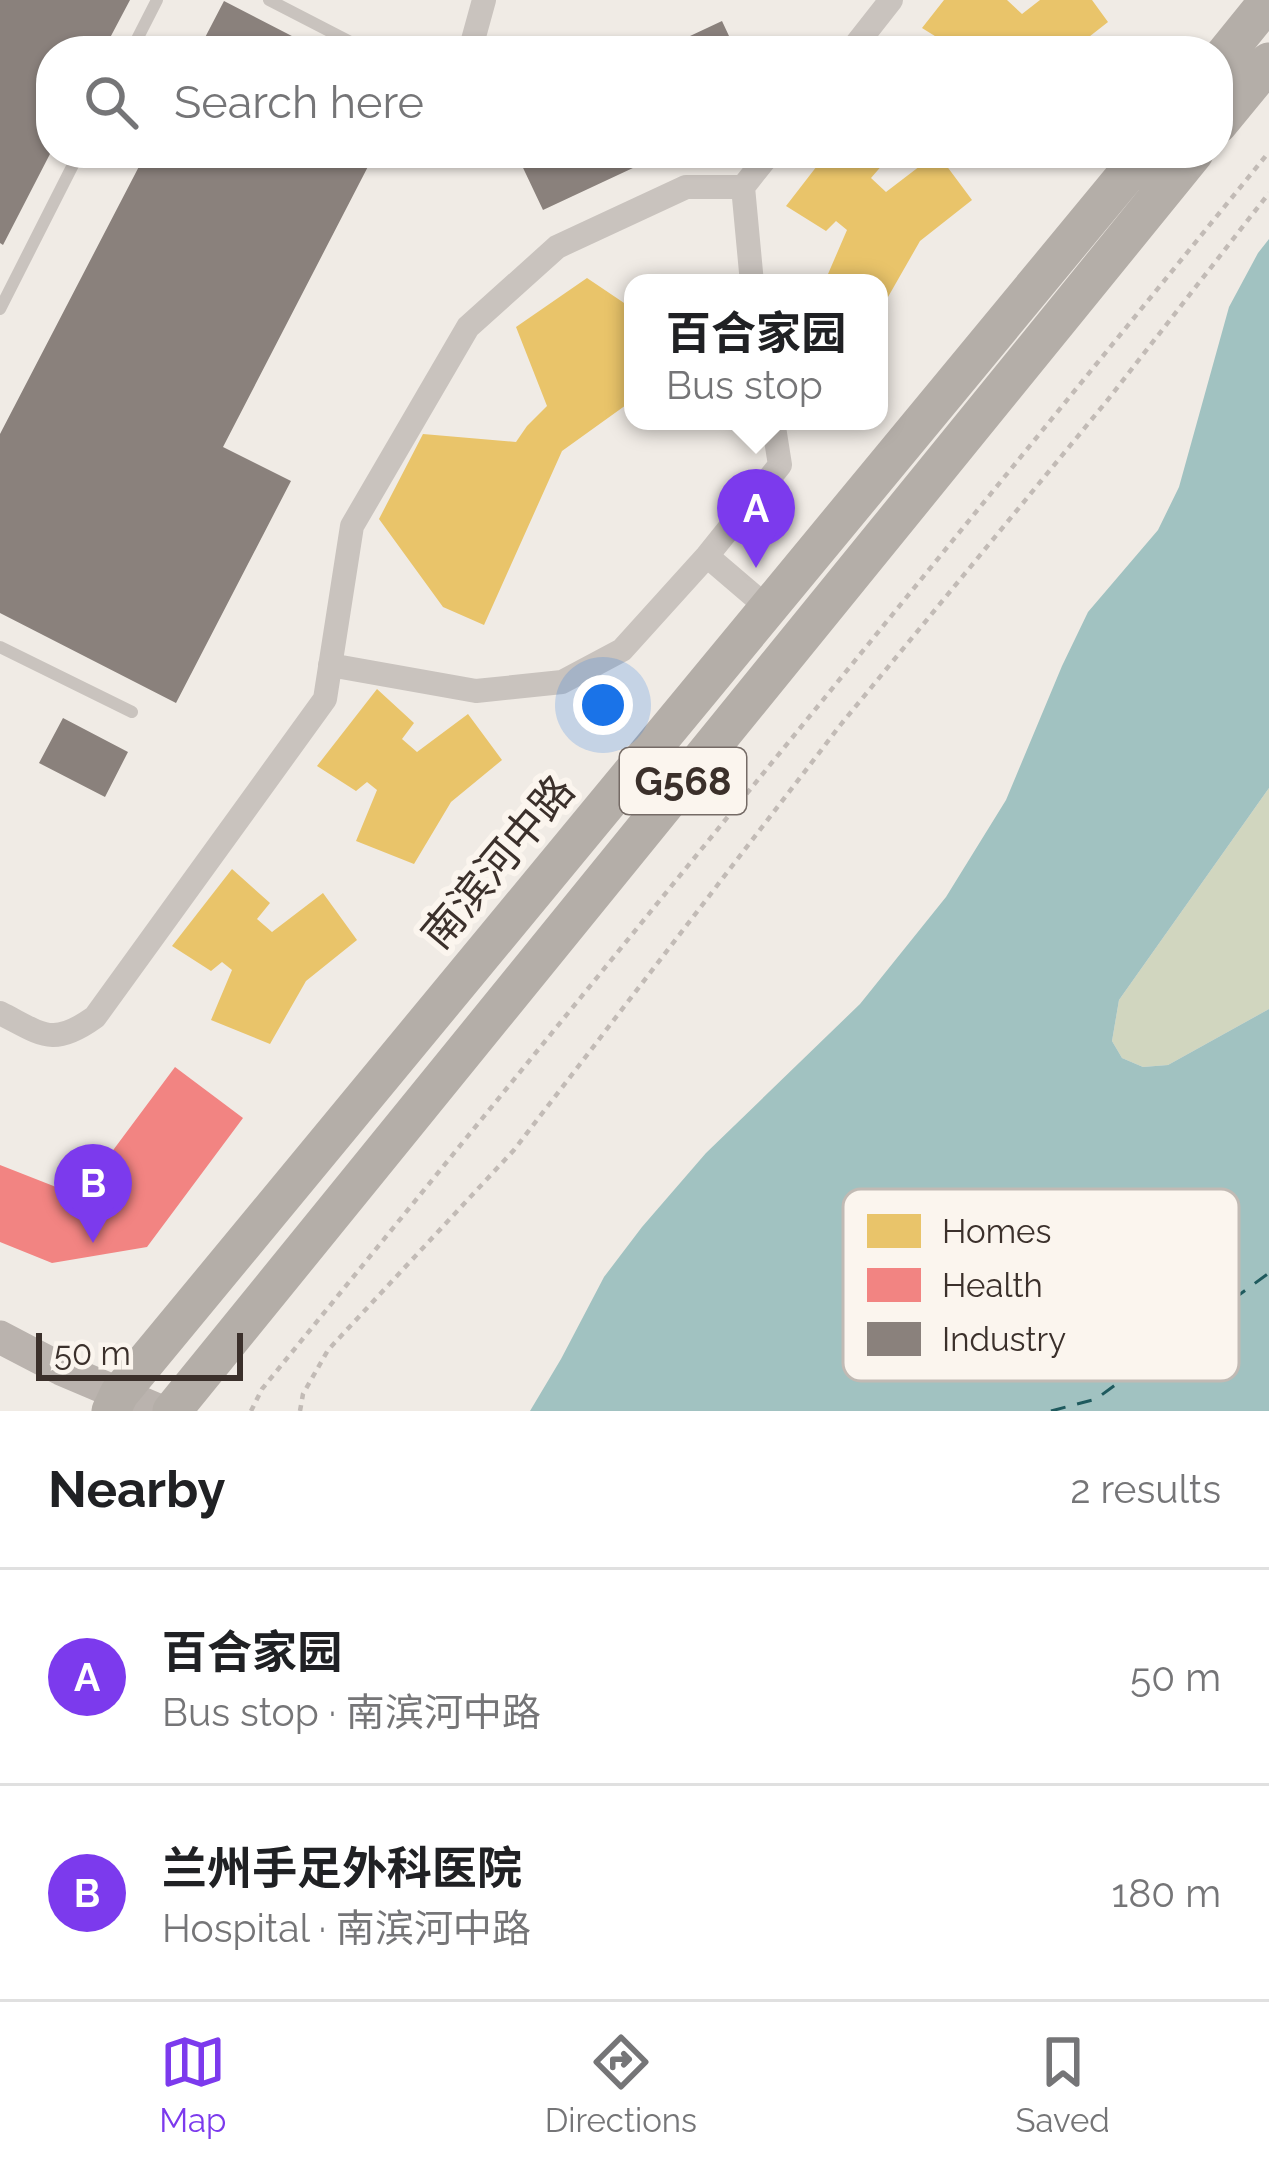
<!DOCTYPE html>
<meta charset="utf-8">
<style>
:root{--surface:#fff;--page:#f2f2f2;--text:#202124;--muted:#757577;--line:#e0e0e0;--accent:#7c3aed}
body{margin:0;font-family:Raleway,"Noto Sans SC",sans-serif;background:var(--page);color:var(--text)}
.scale{position:absolute;left:36px;bottom:30px;width:207px;box-sizing:border-box;padding-left:12px;border:6px solid #3b302b;border-top:0;font-size:33px;line-height:42px;white-space:nowrap;color:#3b302b;-webkit-text-stroke:9px #fbf5ee;paint-order:stroke}
.you{position:absolute;left:603px;top:705px;width:42px;height:42px;margin:-30px;border:9px solid #fff;border-radius:50%;background:#1a73e8;box-shadow:0 0 0 18px #1a73e833}
.badge{display:grid;place-items:center;width:78px;height:78px;border-radius:50%;background:var(--accent);color:#fff;font-size:39px;font-weight:700}
.pin{position:absolute;translate:-50% -99px;filter:drop-shadow(0 3px 6px #0008)}
.pin::after{content:'';position:absolute;top:63px;width:42px;height:36px;background:inherit;clip-path:polygon(0 0,100% 0,50% 100%)}
.popup{position:absolute;left:624px;top:274px;width:264px;height:156px;box-sizing:border-box;display:grid;place-content:center;border-radius:24px;background:var(--surface);filter:drop-shadow(0 3px 9px #0005);font-size:39px;white-space:nowrap;color:var(--muted)}
.popup b{font-size:45px;color:var(--text)}
.popup::after{content:'';position:absolute;left:50%;top:100%;margin-left:-24px;border:24px solid transparent;border-top-color:var(--surface)}
.list{margin:0;padding:0;list-style:none}
h2{display:flex;justify-content:space-between;align-items:center;height:156px;margin:0;padding:0 48px;font-size:51px}
h2 small{font-size:39px;font-weight:400;color:var(--muted)}
.list li{display:grid;grid-template-columns:78px 1fr auto;gap:36px;align-items:center;box-sizing:border-box;height:216px;padding:0 48px;border-top:3px solid var(--line)}
.list b{display:block;font-size:45px;white-space:nowrap}
.list p{margin:0;font-size:39px;white-space:nowrap;color:var(--muted)}
.list em{font-size:39px;font-style:normal;color:var(--muted)}
.icon{flex:none;width:66px;height:66px;fill:none;stroke:currentColor;stroke-width:2;stroke-linecap:round;stroke-linejoin:round}
.map{position:relative;flex:none;width:1269px;height:1411px;overflow:hidden}
.search{position:absolute;background:var(--surface);box-shadow:0 3px 9px #0004;left:36px;right:36px;top:36px;height:132px;display:flex;align-items:center;gap:30px;box-sizing:border-box;padding:0 42px;border-radius:48px;color:var(--muted);font-size:45px}
.sheet{height:588px;background:var(--surface)}
nav{display:flex;justify-content:space-around;align-items:center;box-sizing:border-box;height:168px;border-top:3px solid var(--line);background:var(--surface);font-size:33px;color:var(--muted)}
nav a{display:grid;justify-items:center;gap:6px}
nav .on{color:var(--accent)}
.map>svg:first-child{display:block}
</style>
<div class="map">
<svg width="1269" height="1411" viewBox="0 0 1269 1411">
<rect width="100%" height="100%" fill="#f0ebe5"/>
<path fill="#d1d6bf" d="M 1269,788 L 1269,1009 L 1168,1065 L 1143,1067 L 1122,1058 L 1112,1041 L 1119,1000 Z"/>
<path fill="#a1c2c1" d="M 1269,239 L 1269,788 L 1119,1000 L 1112,1041 L 1122,1058 L 1143,1067 L 1168,1065 L 1269,1009 L 1269,1411 L 530,1411 L 561,1359 L 604,1277 L 642,1227 L 706,1153 L 860,1004 L 946,897 L 1006,800 L 1062,666 L 1088,612 L 1158,530 L 1179,487 L 1229,307 L 1258,253 Z"/>
<path fill="#e9c46a" d="M 944,0 L 1007,0 L 1022,14 L 1040,0 L 1092,0 L 1108,22 L 1071,51 L 982,51 L 973,44 L 964,51 L 959,51 L 922,28 Z
M 827,153 L 873,153 L 884,163 L 871,178 L 886,192 L 937,153 L 972,200 L 920,241 L 884,304 L 879,301 L 879,283 L 825,281 L 847,230 L 836,221 L 826,231 L 786,206 Z
M 587,278 L 633,309 L 633,400 L 562,451 L 484,625 L 443,607 L 379,519 L 423,434 L 516,442 L 527,426 L 547,406 L 516,327 Z
M 377,689 L 414,723 L 402,739 L 417,752 L 468,714 L 502,760 L 451,802 L 414,864 L 356,841 L 377,790 L 367,782 L 356,791 L 317,766 Z
M 232,869 L 270,903 L 257,919 L 272,932 L 323,893 L 357,940 L 306,981 L 270,1044 L 211,1020 L 232,970 L 222,962 L 211,971 L 172,946 Z"/>
<path fill="#f28482" d="M 175,1067 L 243,1118 L 147,1247 L 52,1263 L 0,1242 L 0,1165 L 79,1196 Z"/>
<path fill="#8a817c" d="M 0,0 L 130,0 L 103,51 L 51,51 L 51,152 L 3,245 L 0,243 Z
M 224,1 L 321,51 L 198,51 Z
M 722,21 L 736,51 L 658,51 Z
M 146,153 L 375,153 L 223,447 L 291,481 L 176,703 L 0,613 L 0,434 Z
M 516,153 L 665,153 L 543,210 Z
M 63,718 L 128,752 L 105,797 L 39,763 Z"/>
<g fill="none" stroke-linecap="round" stroke-linejoin="round">
<path stroke="#1f5a5e" stroke-width="3" stroke-dasharray="15 12" stroke-linecap="butt" d="M 1051,1411 L 1096,1399 L 1269,1273"/>
<path stroke="#c2bbb6" stroke-width="4.5" stroke-dasharray="6 6" stroke-linecap="butt" d="M 251,1411 L 262,1389 L 1269,152
M 300,1411 L 303,1394 L 328,1350 L 514,1150 L 842,723 L 1106,402 L 1269,193"/>
<path stroke="#c9c3be" stroke-width="12" d="M 269,0 L 368,51
M 131,51 L 157,0
M 0,309 L 79,153
M 0,647 L 132,712"/>
<path stroke="#c9c3be" stroke-width="24" d="M 470,51 L 484,0
M 851,51 L 891,0
M 743,187 L 752,283
M 707,556 L 769,609
M 330,665 L 476,691 L 562,682 L 622,650 L 707,556 L 780,465 L 773,421
M 0,1013 C 42,1034 52,1048 95,1017 L 325,699 L 352,526 L 468,327 L 557,247 L 686,187 L 743,187 L 770,153"/>
<path stroke="#bab3ae" stroke-width="33" d="M 0,1337 L 61,1369 L 160,1411"/>
<path stroke="#b4aea8" stroke-width="39" d="M 1218,63 L 1269,0
M 1218,124 L 1269,62
M 111,1411 L 119,1394 L 1144,153
M 172,1411 L 1194,153"/>
</g>
<g text-anchor="middle" dominant-baseline="central" stroke-width="12" stroke-linejoin="round" paint-order="stroke">
<rect fill="#fbf5ee" stroke="#756b66" stroke-width="3" x="620" y="748" width="126" height="66" rx="9"/>
<g font-size="39" font-weight="bold" fill="#3b302b">
<text x="683" y="781">G568</text>
</g>
<g font-size="42" fill="#3b302b" stroke="#fbf5ee">
<text transform="translate(498 862) rotate(-50)">南滨河中路</text>
</g>
</g>
<rect x="843" y="1189" width="396" height="192" rx="18" fill="#fbf5ee" stroke="#c1bab4" stroke-width="3"/>
<rect x="867" y="1214" width="54" height="34" fill="#e9c46a"/>
<rect x="867" y="1268" width="54" height="34" fill="#f28482"/>
<rect x="867" y="1322" width="54" height="34" fill="#8a817c"/>
<g font-size="33" fill="#3b302b">
<text x="942" y="1243">Homes</text>
<text x="942" y="1297">Health</text>
<text x="942" y="1351">Industry</text>
</g>
</svg>
<div class="scale">50 m</div>
<div class="you"></div>
<div class="pin badge" style="left:756px;top:568px">A</div>
<div class="popup"><b>百合家园</b>Bus stop</div>
<div class="pin badge" style="left:93px;top:1243px">B</div>
<div class="search"><svg class="icon" aria-label="search" viewBox="0 0 24 24"><circle cx="10" cy="10" r="6"/><path d="M15 15l6 6"/></svg>Search here</div>
</div>
<section class="sheet">
<h2>Nearby<small>2 results</small></h2>
<ul class="list">
<li><span class="badge">A</span><div><b>百合家园</b><p>Bus stop · 南滨河中路</p></div><em>50 m</em></li>
<li><span class="badge">B</span><div><b>兰州手足外科医院</b><p>Hospital · 南滨河中路</p></div><em>180 m</em></li>
</ul>
</section>
<nav>
<a class="on"><svg class="icon" aria-label="map" viewBox="0 0 24 24"><path d="M3 6l6-2 6 2 6-2v14l-6 2-6-2-6 2zM9 4v14M15 6v14"/></svg>Map</a>
<a><svg class="icon" aria-label="directions" viewBox="0 0 24 24"><path d="M12 3l9 9-9 9-9-9zM9 14v-3h6M13 9l2 2-2 2"/></svg>Directions</a>
<a><svg class="icon" aria-label="saved" viewBox="0 0 24 24"><path d="M7 4h10v16l-5-4-5 4z"/></svg>Saved</a>
</nav>
